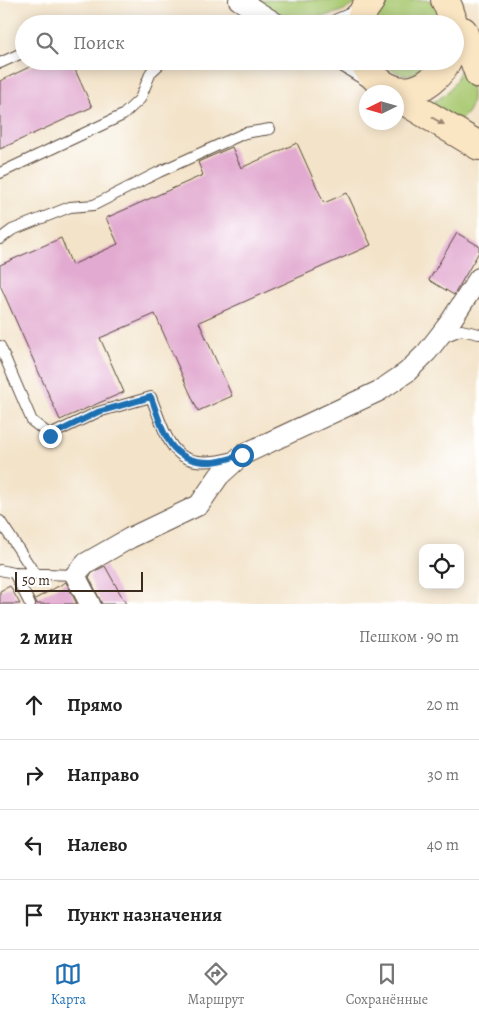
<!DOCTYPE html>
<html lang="ru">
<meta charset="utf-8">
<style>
:root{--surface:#fff;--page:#f6f6f6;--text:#222;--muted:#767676;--line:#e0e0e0;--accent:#1f6fb2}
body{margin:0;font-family:Alegreya,serif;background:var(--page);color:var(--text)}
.controls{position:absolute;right:15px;bottom:15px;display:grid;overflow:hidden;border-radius:10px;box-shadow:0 2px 12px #0003}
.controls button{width:45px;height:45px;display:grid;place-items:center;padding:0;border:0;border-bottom:1px solid var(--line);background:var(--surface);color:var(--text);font:25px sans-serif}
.compass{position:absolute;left:359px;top:85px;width:45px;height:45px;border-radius:50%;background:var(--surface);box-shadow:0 2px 12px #0003;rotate:265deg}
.scale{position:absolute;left:15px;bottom:12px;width:128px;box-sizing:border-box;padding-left:5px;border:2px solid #3b2a1e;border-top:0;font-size:14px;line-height:18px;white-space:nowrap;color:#3b2a1e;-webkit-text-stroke:4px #fff;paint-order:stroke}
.stop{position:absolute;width:15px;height:15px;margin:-11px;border:4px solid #1f6fb2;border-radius:50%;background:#fff}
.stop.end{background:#1f6fb2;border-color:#fff;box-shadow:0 1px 5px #0008}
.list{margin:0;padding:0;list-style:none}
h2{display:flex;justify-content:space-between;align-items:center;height:65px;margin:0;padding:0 20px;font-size:21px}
h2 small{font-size:16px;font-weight:400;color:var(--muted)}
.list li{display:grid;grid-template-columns:32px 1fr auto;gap:15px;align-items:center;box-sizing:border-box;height:70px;padding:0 20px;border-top:1px solid var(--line)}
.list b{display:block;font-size:19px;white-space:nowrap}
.list em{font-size:16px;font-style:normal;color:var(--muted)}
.icon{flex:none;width:28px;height:28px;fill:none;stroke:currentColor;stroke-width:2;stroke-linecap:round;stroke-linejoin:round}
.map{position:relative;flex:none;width:479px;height:604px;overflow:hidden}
.search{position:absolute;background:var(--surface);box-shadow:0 2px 12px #0003;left:15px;right:15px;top:15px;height:55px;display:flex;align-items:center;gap:12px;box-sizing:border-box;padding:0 18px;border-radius:28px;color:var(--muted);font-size:19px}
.sheet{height:345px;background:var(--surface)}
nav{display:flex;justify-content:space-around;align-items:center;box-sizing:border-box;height:70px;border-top:1px solid var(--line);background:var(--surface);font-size:14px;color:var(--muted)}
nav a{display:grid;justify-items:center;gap:2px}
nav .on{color:var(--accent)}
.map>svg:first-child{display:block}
</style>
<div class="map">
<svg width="479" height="604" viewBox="0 0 479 604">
<rect width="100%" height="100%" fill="#fff"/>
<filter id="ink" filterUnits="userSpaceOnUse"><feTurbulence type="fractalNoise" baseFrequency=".02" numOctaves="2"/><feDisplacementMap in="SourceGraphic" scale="10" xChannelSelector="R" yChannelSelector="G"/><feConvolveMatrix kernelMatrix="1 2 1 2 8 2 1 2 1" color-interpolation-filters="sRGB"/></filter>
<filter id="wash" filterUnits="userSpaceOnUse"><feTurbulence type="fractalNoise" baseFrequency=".0096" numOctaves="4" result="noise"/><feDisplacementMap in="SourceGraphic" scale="20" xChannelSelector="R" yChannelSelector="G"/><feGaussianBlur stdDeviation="1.12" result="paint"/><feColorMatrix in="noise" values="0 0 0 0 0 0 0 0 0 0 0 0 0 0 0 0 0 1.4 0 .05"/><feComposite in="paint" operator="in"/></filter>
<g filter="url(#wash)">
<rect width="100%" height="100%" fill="#f3e3c9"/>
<path fill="#a9c971" stroke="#727a48" d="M 253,0 L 360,0 C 341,17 309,20 285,15 C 274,12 264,6 253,0 Z
M 393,0 L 428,0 L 434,3 L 448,24 L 372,24 C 377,13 382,5 393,0 Z
M 381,61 L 440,61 C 415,75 405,83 381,61 Z
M 463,61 C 473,82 479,111 458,120 L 426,105 C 449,96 456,84 463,61 Z"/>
<g id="blocks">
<path fill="#e2aad0" d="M 42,61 L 71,61 L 92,107 L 0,149 L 0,81 Z
M 297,143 L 324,203 L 347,193 L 371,245 L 199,322 L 232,396 L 198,411 L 155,314 L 100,338 L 124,392 L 60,420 L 0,285 L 0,265 L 61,238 L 72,265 L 118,244 L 106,218 L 203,175 L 198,162 L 232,147 L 241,168 Z
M 457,233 L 479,246 L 479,252 L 454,295 L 429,280 Z
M 105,566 L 126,604 L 102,604 L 89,577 L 93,572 Z
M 66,582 L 77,604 L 37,604 L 35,599 Z
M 10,586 L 20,604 L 0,604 L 0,591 Z"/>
</g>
</g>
<g filter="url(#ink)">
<use href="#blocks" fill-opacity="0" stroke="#574638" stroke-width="1"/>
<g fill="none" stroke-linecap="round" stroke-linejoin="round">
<defs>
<path id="lane" d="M 0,63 L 24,52
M 0,173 L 123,115 L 140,99 L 151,72 L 163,61
M 0,239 L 12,230 L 70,207 L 94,205 L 159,172 L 245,133 L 270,129
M 444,337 L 461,330 L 479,334
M 0,346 L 32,421 L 50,435 L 98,412 L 151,397 C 170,446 173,473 234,457
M 0,521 L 35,574
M 0,570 L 14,573 L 75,575
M 14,573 L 30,604"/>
<path id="street" d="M 239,0 L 277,24
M 338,24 L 352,18 L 367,4
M 343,61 L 374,80
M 90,604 L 75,575 L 86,563 L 130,538 L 199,505 L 219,476 L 242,455 L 379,391 L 407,372 L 427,352 L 448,325 L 479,278"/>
<path id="secondary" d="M 359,24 L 364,10 L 371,0
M 463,31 L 479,74
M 363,61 C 402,131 479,63 445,0
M 396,96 L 479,146"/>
</defs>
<use href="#lane" stroke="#574638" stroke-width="12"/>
<use href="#street" stroke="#574638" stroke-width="22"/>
<use href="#secondary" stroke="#574638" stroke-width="30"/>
<use href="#lane" stroke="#fff" stroke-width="10"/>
<use href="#street" stroke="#fff" stroke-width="20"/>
<use href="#secondary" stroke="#fbe6c4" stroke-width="28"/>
</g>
<defs><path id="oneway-solid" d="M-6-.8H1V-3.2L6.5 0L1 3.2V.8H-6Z" transform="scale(1.25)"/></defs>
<use fill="#9b8871" href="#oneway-solid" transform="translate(438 121) rotate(30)"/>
</g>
<g fill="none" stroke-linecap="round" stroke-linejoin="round" filter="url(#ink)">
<path stroke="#1f6fb2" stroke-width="6" d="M 50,436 L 98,412 L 151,397 C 164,432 168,463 212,462 C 221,462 233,457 242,455"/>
</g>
</svg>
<div class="controls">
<button><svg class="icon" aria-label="locate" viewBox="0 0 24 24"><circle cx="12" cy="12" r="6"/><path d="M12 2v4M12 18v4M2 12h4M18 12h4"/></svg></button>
</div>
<svg class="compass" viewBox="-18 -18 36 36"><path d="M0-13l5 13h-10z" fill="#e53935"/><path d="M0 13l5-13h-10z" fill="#767676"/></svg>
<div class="scale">50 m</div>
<div class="stop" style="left:242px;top:455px"></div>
<div class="stop end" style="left:50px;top:436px"></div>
<div class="search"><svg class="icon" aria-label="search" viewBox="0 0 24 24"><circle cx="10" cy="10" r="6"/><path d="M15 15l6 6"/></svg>Поиск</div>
</div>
<section class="sheet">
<h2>2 мин<small>Пешком · 90 m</small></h2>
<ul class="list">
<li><svg class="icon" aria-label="ahead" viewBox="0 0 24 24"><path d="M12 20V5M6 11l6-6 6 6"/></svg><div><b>Прямо</b></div><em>20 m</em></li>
<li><svg class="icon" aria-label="right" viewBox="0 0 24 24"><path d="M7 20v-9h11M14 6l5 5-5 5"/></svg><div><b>Направо</b></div><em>30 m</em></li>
<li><svg class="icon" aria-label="left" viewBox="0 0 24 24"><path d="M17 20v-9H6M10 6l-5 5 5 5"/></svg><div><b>Налево</b></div><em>40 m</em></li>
<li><svg class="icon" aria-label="arrive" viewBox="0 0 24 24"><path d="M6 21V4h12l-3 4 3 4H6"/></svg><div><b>Пункт назначения</b></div></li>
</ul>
</section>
<nav>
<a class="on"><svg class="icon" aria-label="map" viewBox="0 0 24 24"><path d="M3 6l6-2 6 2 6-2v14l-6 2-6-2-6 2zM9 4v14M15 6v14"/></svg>Карта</a>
<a><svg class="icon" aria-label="directions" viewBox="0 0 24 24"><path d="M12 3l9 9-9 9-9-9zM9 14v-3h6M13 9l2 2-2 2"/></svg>Маршрут</a>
<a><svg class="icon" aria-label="saved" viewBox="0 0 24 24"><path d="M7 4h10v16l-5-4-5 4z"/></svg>Сохранённые</a>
</nav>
